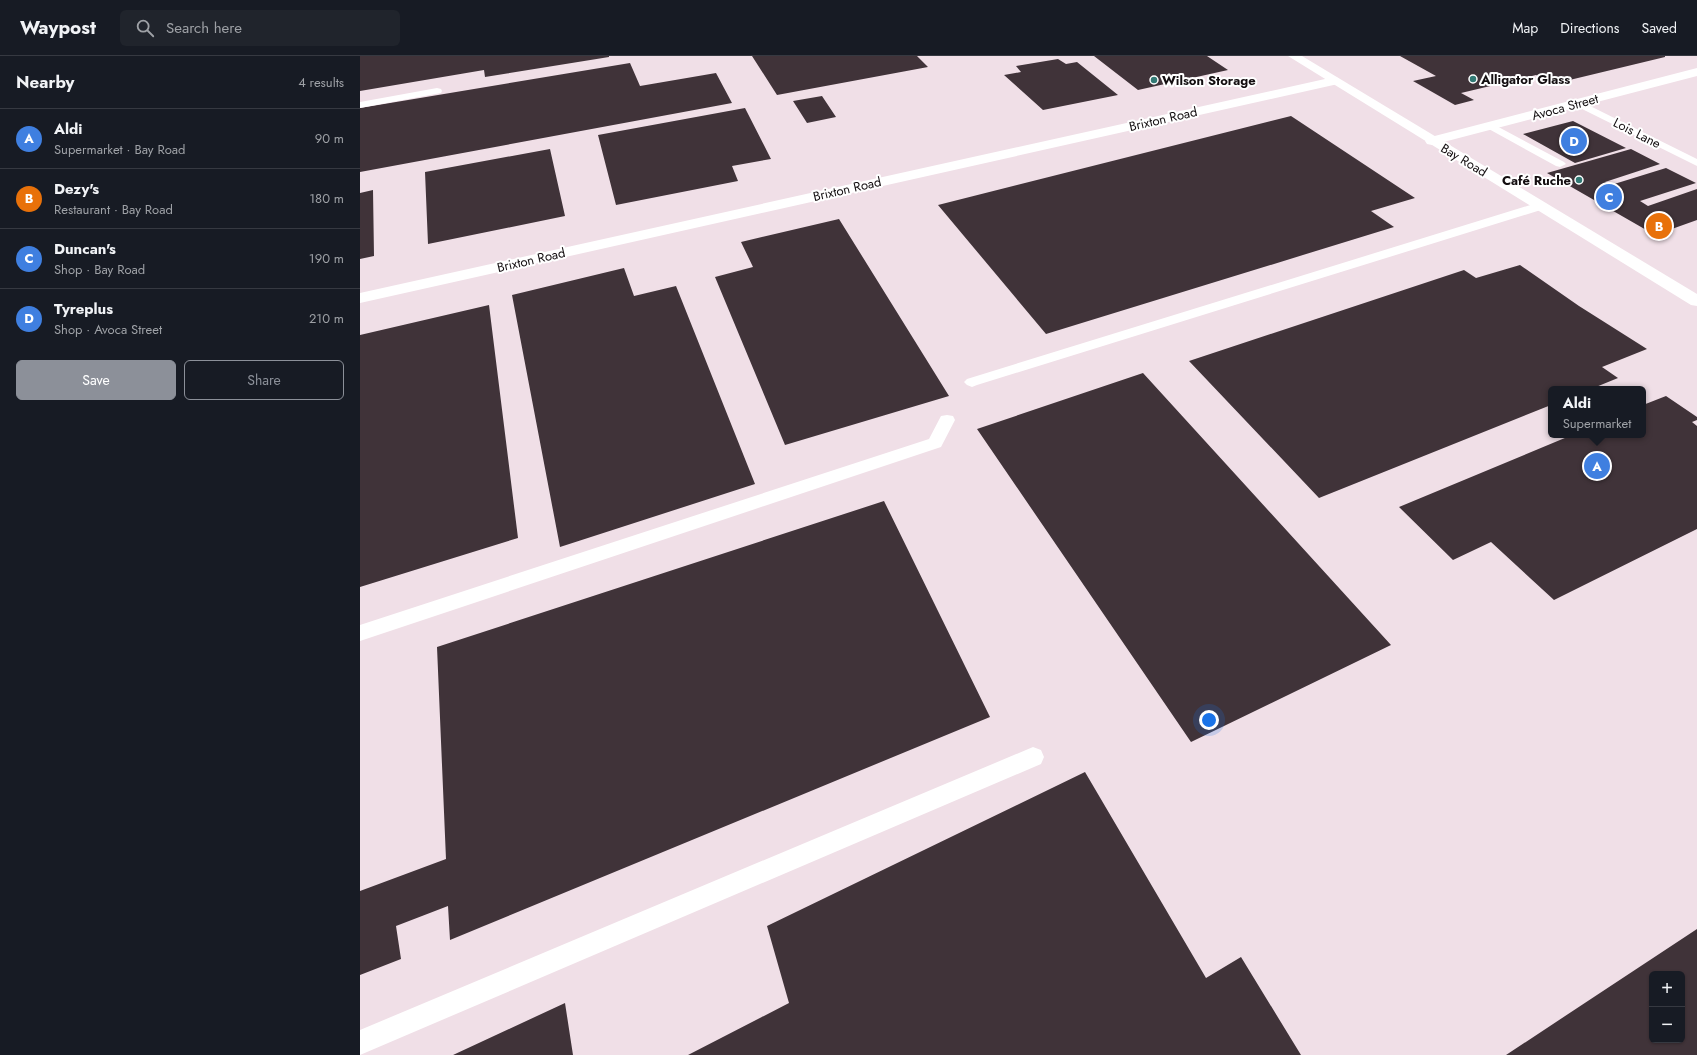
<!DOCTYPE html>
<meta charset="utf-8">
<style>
:root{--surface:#171b24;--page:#20242c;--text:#f1f3f6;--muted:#9ea1a6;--line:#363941;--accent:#8c9099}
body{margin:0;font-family:Jost,sans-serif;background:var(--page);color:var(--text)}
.controls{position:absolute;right:12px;bottom:12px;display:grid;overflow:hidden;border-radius:6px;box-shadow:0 1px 3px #0004}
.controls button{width:36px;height:36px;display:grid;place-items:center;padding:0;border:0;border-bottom:1px solid var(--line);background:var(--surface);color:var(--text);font:20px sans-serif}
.you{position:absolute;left:849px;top:664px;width:14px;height:14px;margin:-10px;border:3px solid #fff;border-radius:50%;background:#1a73e8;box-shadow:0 0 0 6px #1a73e833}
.badge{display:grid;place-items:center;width:26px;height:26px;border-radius:50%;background:var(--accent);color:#fff;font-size:13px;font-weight:700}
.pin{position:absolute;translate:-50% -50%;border:2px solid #fff;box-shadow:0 1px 4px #0006}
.popup{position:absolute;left:1188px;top:330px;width:98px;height:52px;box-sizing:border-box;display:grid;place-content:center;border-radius:6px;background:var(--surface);filter:drop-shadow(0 1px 3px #0005);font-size:13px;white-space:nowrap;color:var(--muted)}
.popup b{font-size:15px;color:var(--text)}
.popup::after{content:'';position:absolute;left:50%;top:100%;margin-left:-8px;border:8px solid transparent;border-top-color:var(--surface)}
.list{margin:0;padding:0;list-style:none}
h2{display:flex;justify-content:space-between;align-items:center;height:52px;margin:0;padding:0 16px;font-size:17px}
h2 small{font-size:13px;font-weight:400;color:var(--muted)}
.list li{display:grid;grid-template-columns:26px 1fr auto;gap:12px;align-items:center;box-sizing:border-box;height:60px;padding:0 16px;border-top:1px solid var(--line)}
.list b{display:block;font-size:15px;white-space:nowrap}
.list p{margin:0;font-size:13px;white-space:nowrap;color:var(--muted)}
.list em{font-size:13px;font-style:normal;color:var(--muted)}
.actions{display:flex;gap:8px;padding:12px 16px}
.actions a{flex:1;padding:9px 0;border:1px solid var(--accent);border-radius:6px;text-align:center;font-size:14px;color:var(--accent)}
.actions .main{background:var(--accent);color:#fff}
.icon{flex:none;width:22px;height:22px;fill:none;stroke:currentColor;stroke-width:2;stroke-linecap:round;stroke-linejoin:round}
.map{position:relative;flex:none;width:1337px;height:999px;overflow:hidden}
header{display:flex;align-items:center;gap:24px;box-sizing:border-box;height:56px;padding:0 20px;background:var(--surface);border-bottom:1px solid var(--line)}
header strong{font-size:19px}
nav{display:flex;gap:22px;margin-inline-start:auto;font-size:14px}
.search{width:280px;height:36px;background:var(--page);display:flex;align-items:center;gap:10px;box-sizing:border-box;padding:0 14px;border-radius:6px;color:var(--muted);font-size:15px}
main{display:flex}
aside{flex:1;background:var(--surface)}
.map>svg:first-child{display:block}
</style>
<header>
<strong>Waypost</strong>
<div class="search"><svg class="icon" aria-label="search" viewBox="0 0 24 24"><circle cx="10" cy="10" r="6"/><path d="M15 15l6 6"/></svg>Search here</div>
<nav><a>Map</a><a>Directions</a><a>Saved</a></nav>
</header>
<main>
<aside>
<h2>Nearby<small>4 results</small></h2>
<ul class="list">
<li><span class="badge" style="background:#3f7fe0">A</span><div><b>Aldi</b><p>Supermarket · Bay Road</p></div><em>90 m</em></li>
<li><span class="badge" style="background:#e8710a">B</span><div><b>Dezy's</b><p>Restaurant · Bay Road</p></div><em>180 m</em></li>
<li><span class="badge" style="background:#3f7fe0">C</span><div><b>Duncan's</b><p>Shop · Bay Road</p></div><em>190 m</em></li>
<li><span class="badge" style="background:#3f7fe0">D</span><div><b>Tyreplus</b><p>Shop · Avoca Street</p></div><em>210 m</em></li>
</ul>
<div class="actions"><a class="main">Save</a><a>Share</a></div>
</aside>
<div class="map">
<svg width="1337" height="999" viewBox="0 0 1337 999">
<rect width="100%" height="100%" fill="#f0dfe7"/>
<path fill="#403339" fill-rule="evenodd" d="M 0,0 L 249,0 L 249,1 L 125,21 L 124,14 L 0,35 Z
M 392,0 L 557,0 L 568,11 L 417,39 Z
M 734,0 L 847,0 L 868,14 L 778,34 Z
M 1040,0 L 1305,0 L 1305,1 L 1193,28 L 1176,19 L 1101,37 L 1114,44 L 1095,49 L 1053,25 L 1076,20 Z
M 698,3 L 706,8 L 717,6 L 758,39 L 683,54 L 644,19 L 661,16 L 656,10 Z
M 270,7 L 280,30 L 356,17 L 372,47 L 0,116 L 0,52 Z
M 462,40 L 476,61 L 447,67 L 433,45 Z
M 385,52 L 411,103 L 372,110 L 378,125 L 256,149 L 238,79 Z
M 931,60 L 1055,142 L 1011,155 L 1034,171 L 686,278 L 578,149 Z
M 1213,65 L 1266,92 L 1215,107 L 1163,78 Z
M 190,93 L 205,160 L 68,188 L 65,116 Z
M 1271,93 L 1300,108 L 1245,126 L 1251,129 L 1306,112 L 1336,127 L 1280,145 L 1288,150 L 1337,133 L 1337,164 L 1295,179 L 1187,117 Z
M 13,134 L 14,200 L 0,203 L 0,137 Z
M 479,163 L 589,340 L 425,389 L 355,221 L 393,211 L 381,186 Z
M 1160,209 L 1219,250 L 1287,293 L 1242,311 L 1258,322 L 1231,333 L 1191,333 L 1191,349 L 959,442 L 829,305 L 1104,214 L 1116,222 Z
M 264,212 L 274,240 L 316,230 L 395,428 L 200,491 L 152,239 Z
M 129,249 L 158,482 L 0,531 L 0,279 Z
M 783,317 L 1031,589 L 831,686 L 617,373 Z
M 1306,340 L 1337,361 L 1337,364 L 1332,366 L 1337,370 L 1337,473 L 1194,544 L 1131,486 L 1093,504 L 1039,451 L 1212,379 L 1283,379 L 1283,349 Z
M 524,445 L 630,661 L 90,884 L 88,850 L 36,870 L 41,903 L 0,919 L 0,835 L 86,803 L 77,591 Z
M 725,716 L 846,922 L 881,901 L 941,999 L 328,999 L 429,947 L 407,870 Z
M 1337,873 L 1337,999 L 1146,999 ZM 1292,918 L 1322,918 L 1322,984 L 1292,984 Z
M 205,947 L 213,999 L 93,999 Z"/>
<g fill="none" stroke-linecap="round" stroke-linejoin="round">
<path fill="#fff" fill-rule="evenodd" d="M 77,32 L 81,33 L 82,35 L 81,37 L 0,52 L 0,46 Z
M 1218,44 L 1337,103 L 1337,110 L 1214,49 L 1213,47 Z
M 1131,67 L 1204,106 L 1206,108 L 1200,111 L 1196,110 L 1127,72 L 1126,70 L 1127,68 Z
M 1180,146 L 1186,150 L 1184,153 L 617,329 L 612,331 L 607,329 L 604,326 L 607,323 Z
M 587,359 L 593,360 L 595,364 L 581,391 L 0,585 L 0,569 L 569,383 L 581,360 Z
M 673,691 L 681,694 L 684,701 L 681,708 L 0,999 L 0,974 Z"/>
<path fill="#fff" fill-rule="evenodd" d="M 1337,12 L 1337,20 L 1072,89 L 1067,88 L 1065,85 L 1067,82 Z
M 974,21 L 978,22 L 980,25 L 978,28 L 0,247 L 0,237 Z"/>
<path fill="#fff" fill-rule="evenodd" d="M 928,0 L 942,0 L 1337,238 L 1337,250 L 1331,249 Z"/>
</g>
<g fill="#327a75" stroke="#fff" stroke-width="1.5">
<circle cx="1113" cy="23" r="4"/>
<circle cx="794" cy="24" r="4"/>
<circle cx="1219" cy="124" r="4"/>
</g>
<g text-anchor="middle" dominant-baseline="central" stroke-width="4" stroke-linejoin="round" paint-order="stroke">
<g font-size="13" font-weight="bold" fill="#130e10" stroke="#fff" text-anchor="start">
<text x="1121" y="23">Alligator Glass</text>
<text x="802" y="24">Wilson Storage</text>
<text x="1211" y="124" text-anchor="end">Café Ruche</text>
</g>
<g font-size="13" fill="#130e10" stroke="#fff">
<text transform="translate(1205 51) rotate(-15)">Avoca Street</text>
<text transform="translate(803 63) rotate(-13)">Brixton Road</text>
<text transform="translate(1277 77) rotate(27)">Lois Lane</text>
<text transform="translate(1104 104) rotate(31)">Bay Road</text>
<text transform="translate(487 133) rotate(-13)">Brixton Road</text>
<text transform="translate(171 204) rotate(-13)">Brixton Road</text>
</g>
</g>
</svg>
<div class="controls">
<button>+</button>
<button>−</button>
</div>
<div class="you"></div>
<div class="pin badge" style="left:1237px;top:410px;background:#3f7fe0">A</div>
<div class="popup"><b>Aldi</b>Supermarket</div>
<div class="pin badge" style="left:1299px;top:170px;background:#e8710a">B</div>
<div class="pin badge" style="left:1249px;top:141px;background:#3f7fe0">C</div>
<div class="pin badge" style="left:1214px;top:85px;background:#3f7fe0">D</div>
</div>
</main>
